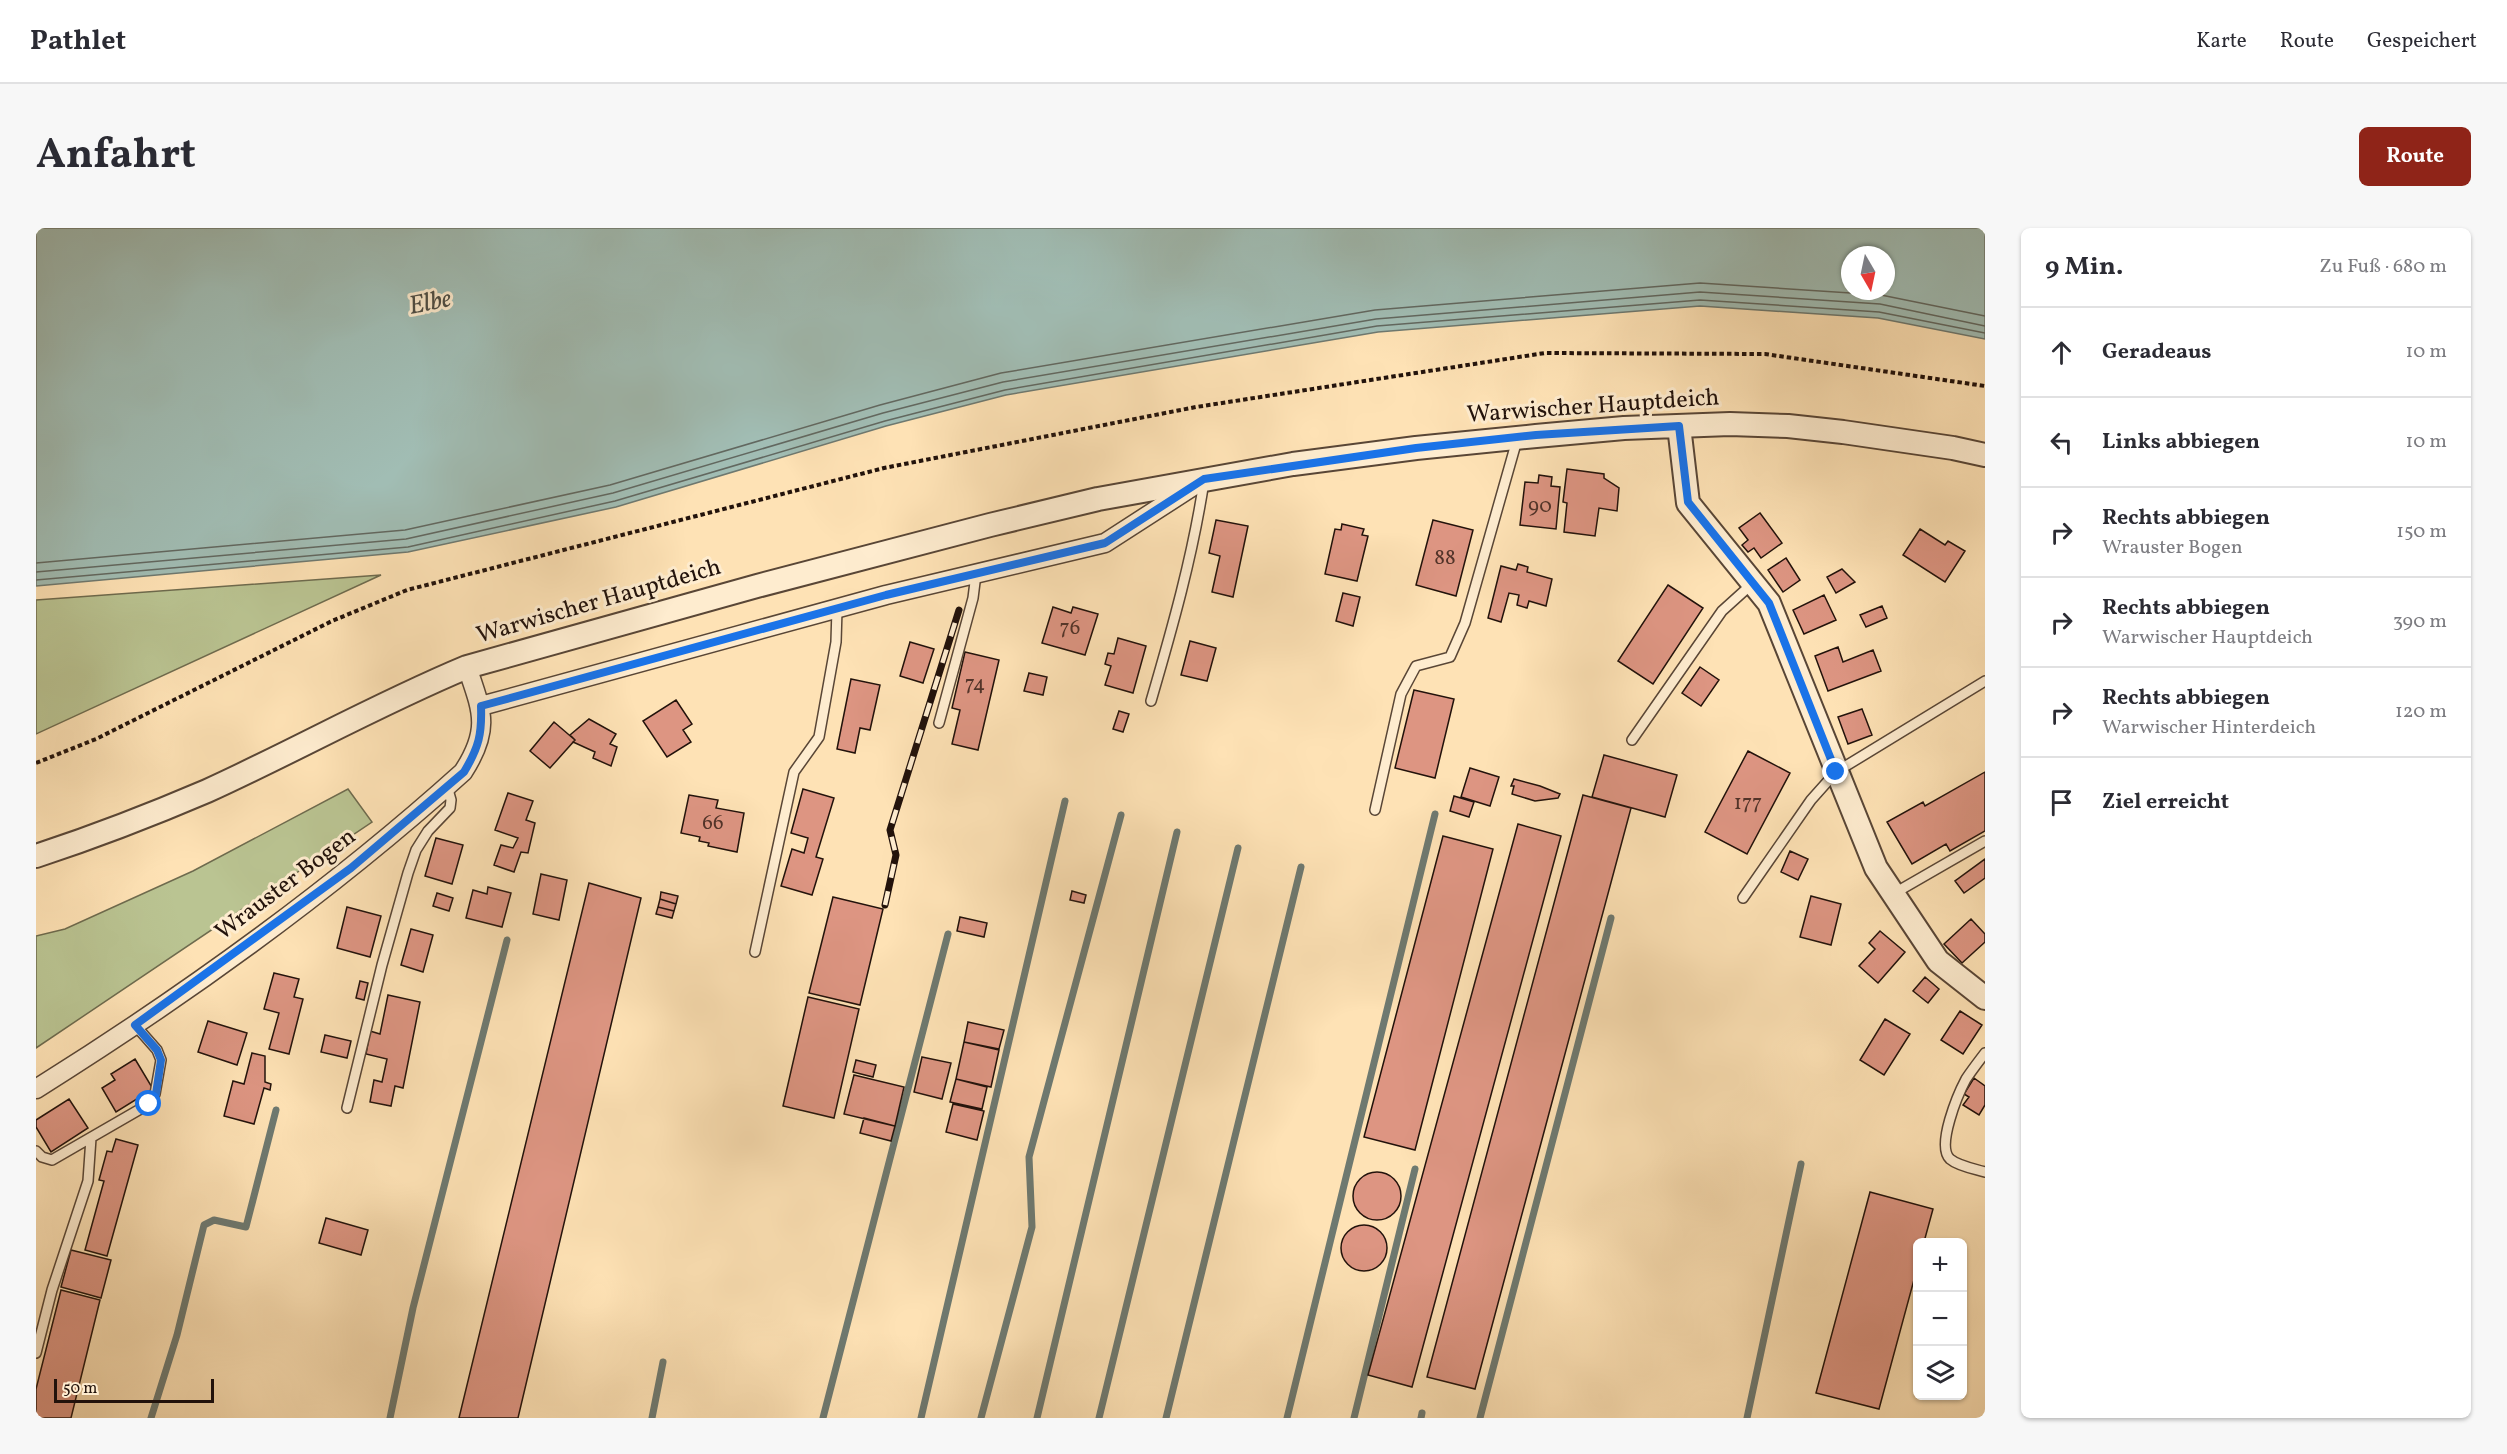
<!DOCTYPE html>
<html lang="de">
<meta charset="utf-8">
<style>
:root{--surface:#fff;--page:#f7f7f7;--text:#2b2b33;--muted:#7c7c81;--line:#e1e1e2;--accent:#8f2418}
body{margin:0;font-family:Vollkorn,serif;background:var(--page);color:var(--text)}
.controls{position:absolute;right:18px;bottom:18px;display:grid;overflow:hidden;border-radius:9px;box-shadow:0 2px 4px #0004}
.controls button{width:54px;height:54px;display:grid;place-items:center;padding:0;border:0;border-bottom:2px solid var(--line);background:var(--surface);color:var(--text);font:30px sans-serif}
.compass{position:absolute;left:1805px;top:18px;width:54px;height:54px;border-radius:50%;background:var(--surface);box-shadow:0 2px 4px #0004;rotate:171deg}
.scale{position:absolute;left:18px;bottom:15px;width:160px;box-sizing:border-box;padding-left:6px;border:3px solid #22120b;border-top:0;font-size:16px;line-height:21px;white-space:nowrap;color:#22120b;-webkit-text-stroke:4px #feeccf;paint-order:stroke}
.stop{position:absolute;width:18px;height:18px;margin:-14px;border:4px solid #1a73e8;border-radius:50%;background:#fff}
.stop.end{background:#1a73e8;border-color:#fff;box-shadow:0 2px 6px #0008}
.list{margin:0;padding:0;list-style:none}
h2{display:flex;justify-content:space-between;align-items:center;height:78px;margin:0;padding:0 24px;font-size:26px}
h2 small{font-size:20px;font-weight:400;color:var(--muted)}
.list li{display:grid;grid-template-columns:39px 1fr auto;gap:18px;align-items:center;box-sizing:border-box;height:90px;padding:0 24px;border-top:2px solid var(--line)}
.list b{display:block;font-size:22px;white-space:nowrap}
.list p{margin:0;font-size:20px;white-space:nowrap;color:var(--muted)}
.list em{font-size:20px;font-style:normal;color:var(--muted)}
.icon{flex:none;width:33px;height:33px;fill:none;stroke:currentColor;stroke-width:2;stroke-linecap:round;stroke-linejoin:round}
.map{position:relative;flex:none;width:1949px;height:1190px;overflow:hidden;border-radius:9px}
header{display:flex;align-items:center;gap:36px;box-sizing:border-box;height:84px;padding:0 30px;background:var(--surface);border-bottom:2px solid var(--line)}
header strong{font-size:28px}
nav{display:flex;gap:33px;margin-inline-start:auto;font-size:21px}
.intro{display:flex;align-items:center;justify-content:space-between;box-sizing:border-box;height:144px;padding:0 36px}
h1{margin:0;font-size:42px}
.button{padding:15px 27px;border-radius:9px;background:var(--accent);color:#fff;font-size:21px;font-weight:700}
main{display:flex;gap:36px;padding:0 36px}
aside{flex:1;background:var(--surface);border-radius:9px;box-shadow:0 2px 4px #0004}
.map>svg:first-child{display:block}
</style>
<header>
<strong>Pathlet</strong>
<nav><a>Karte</a><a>Route</a><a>Gespeichert</a></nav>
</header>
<div class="intro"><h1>Anfahrt</h1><a class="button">Route</a></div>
<main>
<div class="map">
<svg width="1949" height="1190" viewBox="0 0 1949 1190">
<rect width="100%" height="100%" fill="#fee2b5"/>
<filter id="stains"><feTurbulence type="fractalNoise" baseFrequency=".00333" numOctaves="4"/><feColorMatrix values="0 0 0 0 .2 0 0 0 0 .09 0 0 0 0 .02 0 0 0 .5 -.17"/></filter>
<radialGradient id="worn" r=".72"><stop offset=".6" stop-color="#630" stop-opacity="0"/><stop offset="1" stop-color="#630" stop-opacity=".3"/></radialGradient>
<path fill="#bac492" stroke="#6e6b4e" stroke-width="1.5" d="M 345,347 L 0,506 L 0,372 Z
M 312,561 L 336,594 L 0,820 L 0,708 L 29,701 L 157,643 Z"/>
<path fill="#a1bdb4" stroke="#6e7970" stroke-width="1.5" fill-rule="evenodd" d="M 0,0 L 1949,0 L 1949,111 L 1842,90 L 1664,78 L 1342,104 L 970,167 L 850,198 L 580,279 L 372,324 L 0,358 ZM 1814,27 L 1850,27 L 1850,63 L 1814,63 Z"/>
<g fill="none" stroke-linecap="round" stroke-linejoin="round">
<path stroke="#626860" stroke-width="1.5" d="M 0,335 L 369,302 L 574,257 L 844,177 L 965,145 L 1339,82 L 1664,55 L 1845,67 L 1949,88
M 0,344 L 370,311 L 577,265 L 847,185 L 967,154 L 1340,91 L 1664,64 L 1844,76 L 1949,98
M 0,352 L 372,319 L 579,273 L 849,193 L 969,162 L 1341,98 L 1664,72 L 1843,84 L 1949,105"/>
<path stroke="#6e7970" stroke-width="7" d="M 115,1190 L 141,1107 L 168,997 L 178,992 L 210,999 L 240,882
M 354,1190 L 377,1080 L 471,712
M 616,1190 L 627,1134
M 787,1190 L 912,706
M 885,1190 L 1029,573
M 945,1190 L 996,999 L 993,929 L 1085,587
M 1001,1190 L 1141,604
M 1063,1190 L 1202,620
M 1130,1190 L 1265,639
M 1251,1190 L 1399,586
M 1318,1190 L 1379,941
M 1385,1190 L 1386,1185
M 1444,1190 L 1575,690
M 1711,1190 L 1765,936"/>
</g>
<path fill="#dd9582" stroke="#22120b" stroke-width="1.5" d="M 1531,241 L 1568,246 L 1568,250 L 1583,260 L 1581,283 L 1563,280 L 1559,308 L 1528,304 L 1531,275 L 1527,274 Z
M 1503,247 L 1516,249 L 1515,258 L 1524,259 L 1520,301 L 1484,297 L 1489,254 L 1502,255 Z
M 1724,285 L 1746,315 L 1725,330 L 1718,320 L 1712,324 L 1706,317 L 1712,312 L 1703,300 Z
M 1180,292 L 1212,298 L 1197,369 L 1176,364 L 1184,328 L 1173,325 Z
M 1397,292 L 1437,302 L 1420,368 L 1380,357 Z
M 1306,296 L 1328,301 L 1326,307 L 1332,308 L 1321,353 L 1289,346 L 1299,301 L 1305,302 Z
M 1884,301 L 1909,317 L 1912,313 L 1929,323 L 1909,354 L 1867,327 Z
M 1750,330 L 1764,352 L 1747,364 L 1732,342 Z
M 1482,336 L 1492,339 L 1491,344 L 1516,351 L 1510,378 L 1493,373 L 1491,380 L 1481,377 L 1483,367 L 1473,365 L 1465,394 L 1452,390 L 1465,338 L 1480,342 Z
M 1806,341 L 1819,354 L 1800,365 L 1791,349 Z
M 1632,357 L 1667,380 L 1617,456 L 1582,433 Z
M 1307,365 L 1324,369 L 1317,398 L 1300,393 Z
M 1788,367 L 1800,392 L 1768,406 L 1757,382 Z
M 1846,378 L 1851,390 L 1830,399 L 1824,387 Z
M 1017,379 L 1035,385 L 1037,379 L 1062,386 L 1049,427 L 1006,415 Z
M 1082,410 L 1110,418 L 1097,465 L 1069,457 L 1075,438 L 1069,436 L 1072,425 L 1078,426 Z
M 1154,413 L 1180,420 L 1171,453 L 1145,447 Z
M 874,414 L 898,421 L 887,455 L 864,448 Z
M 1802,419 L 1807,434 L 1837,422 L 1845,443 L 1792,463 L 1779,428 Z
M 929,424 L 963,432 L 942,522 L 916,516 L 924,482 L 916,480 Z
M 1664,439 L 1683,452 L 1665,478 L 1646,465 Z
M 993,445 L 1011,449 L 1007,467 L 988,463 Z
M 815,451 L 844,457 L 834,502 L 824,500 L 819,525 L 801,521 Z
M 1378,462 L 1418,471 L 1399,550 L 1359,540 Z
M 640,472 L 656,496 L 647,502 L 655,514 L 631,529 L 607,493 Z
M 1826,481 L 1836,507 L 1812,516 L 1802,489 Z
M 1083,483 L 1093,486 L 1087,504 L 1077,501 Z
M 553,491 L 580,506 L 574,516 L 581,519 L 575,538 L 557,530 L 559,524 L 537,514 L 539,512 L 534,507 Z
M 518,494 L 539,512 L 514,540 L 494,523 Z
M 1712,523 L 1754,545 L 1711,626 L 1669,604 Z
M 1568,527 L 1641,547 L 1629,589 L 1556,569 Z
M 1434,540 L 1463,549 L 1454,578 L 1425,569 Z
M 1949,544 L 1949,603 L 1914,623 L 1910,616 L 1876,636 L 1851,594 L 1887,574 L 1889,578 Z
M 1478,551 L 1504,558 L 1524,566 L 1522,570 L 1499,573 L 1476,566 L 1478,558 L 1475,558 Z
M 767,561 L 798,570 L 780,629 L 787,631 L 776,667 L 745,658 L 756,621 L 768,625 L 772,610 L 755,605 Z
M 472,565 L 497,573 L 490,592 L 499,595 L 492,625 L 485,624 L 478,644 L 458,637 L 465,617 L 477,620 L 482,610 L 459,602 Z
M 653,567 L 682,572 L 680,580 L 708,585 L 701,624 L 672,618 L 673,615 L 663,613 L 664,609 L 645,605 Z
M 1547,567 L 1595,580 L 1439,1161 L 1391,1149 Z
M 1418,568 L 1438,574 L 1433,589 L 1414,583 Z
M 1482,596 L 1525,608 L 1376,1159 L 1332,1147 Z
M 1407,608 L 1457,621 L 1379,922 L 1328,909 Z
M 400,610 L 427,617 L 416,656 L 389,648 Z
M 1754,623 L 1772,631 L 1762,652 L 1745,644 Z
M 1949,631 L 1949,650 L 1928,665 L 1919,653 Z
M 505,646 L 531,652 L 523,692 L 497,686 Z
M 553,655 L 605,670 L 482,1190 L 423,1190 Z
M 452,659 L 475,665 L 466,699 L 430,690 L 437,662 L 451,666 Z
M 1036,663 L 1050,667 L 1048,675 L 1034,672 Z
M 625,664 L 642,668 L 640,676 L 624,671 Z
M 401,665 L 417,670 L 413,683 L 397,678 Z
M 1775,668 L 1805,676 L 1795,717 L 1764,709 Z
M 797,669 L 847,681 L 824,777 L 773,765 Z
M 624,671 L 640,676 L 638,683 L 622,679 Z
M 311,679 L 345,688 L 334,729 L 301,720 Z
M 622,679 L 638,683 L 636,690 L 620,686 Z
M 924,689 L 951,695 L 948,709 L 921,703 Z
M 1935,691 L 1949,706 L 1949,714 L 1926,735 L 1908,716 Z
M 375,701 L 397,707 L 387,744 L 365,737 Z
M 1844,703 L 1869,724 L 1842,755 L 1823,738 L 1839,721 L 1833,715 Z
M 238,745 L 263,751 L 258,769 L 267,771 L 253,826 L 233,821 L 243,785 L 228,781 Z
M 1889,749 L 1903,761 L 1892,775 L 1877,763 Z
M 324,753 L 332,755 L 328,772 L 320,770 Z
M 352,767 L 384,774 L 367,860 L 359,858 L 355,878 L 334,874 L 338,852 L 346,854 L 351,831 L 330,826 L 334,803 L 344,806 Z
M 772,769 L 823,781 L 798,890 L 747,878 Z
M 1924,783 L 1946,797 L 1927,826 L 1905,812 Z
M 1849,791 L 1874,806 L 1848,847 L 1824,832 Z
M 172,793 L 211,805 L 201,837 L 162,824 Z
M 932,794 L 968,802 L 963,821 L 928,814 Z
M 289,807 L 315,813 L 311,830 L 285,824 Z
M 928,814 L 963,822 L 955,859 L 920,851 Z
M 216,825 L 229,828 L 229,854 L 235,856 L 234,862 L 228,860 L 218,896 L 188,888 L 197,853 L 208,856 Z
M 886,829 L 915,835 L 906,871 L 878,864 Z
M 99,831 L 117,861 L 80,884 L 66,860 L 79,852 L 75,846 Z
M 820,832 L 840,837 L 837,849 L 817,844 Z
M 818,847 L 868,859 L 859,898 L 808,886 Z
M 1938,850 L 1949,858 L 1949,877 L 1943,887 L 1927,877 L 1933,869 L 1928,866 Z
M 920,851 L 951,859 L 946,881 L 914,874 Z
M 33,871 L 52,900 L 15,924 L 0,899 L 0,892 Z
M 917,876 L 948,883 L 941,912 L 910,904 Z
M 828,890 L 859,898 L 855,913 L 824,905 Z
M 80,911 L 102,917 L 71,1028 L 49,1022 L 68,953 L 63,952 L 71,923 L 76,924 Z
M1317 968a24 24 0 1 1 48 0a24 24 0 1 1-48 0Z
M 1834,964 L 1897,981 L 1888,1014 L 1882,1014 L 1882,1037 L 1843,1181 L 1780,1165 Z
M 290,990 L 332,1002 L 325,1027 L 283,1015 Z
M1305 1020a23 23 0 1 1 46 0a23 23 0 1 1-46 0Z
M 35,1022 L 75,1032 L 65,1070 L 25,1059 Z
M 25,1062 L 64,1072 L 35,1190 L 0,1190 L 0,1161 Z"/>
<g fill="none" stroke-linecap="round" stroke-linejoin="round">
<defs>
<path id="service" d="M 1115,473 C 1136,401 1157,327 1168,253
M 903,495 L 937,370 L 940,346
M 1596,512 L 1686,383 L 1717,355
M 1339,582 L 1365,466 L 1380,438 L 1414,429 L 1429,395 L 1481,212
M 1857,666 L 1949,613
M 1707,670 L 1775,572 L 1800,544 L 1949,453
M 719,724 L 758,544 L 783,509 L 800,414 L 801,381
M 1949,825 C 1943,833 1936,842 1930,851 C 1922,866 1900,918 1914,931 C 1922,938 1939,941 1949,944
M 311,880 L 346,737 L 372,645 L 380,622 L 392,603 L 414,580 L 415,572 L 411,558
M 0,923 L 6,929 L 16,932 L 113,876 L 119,866 L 125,832 L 121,822 L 99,797
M 0,1125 L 16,1062 L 52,953 L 55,910"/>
<path id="minor" d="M 445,478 L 850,367 L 1069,315 L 1162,255
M 0,861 C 150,767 296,662 427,544 C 455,501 446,483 431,439"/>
<path id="tertiary" d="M 1643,198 L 1652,275 L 1733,375 L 1840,640 L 1902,733 L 1949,770
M 0,628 C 58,609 115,587 171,563 C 259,523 342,476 431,439 L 721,358 L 954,297 L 1062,271 L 1257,236 L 1380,220 L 1500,208 L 1588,200 L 1694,196 L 1752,198 L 1807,204 L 1917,220 L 1949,227"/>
</defs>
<use href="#service" stroke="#594636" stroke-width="12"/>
<use href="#minor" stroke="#594636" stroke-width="21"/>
<use href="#tertiary" stroke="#594636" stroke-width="26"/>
<path stroke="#22120b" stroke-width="4" stroke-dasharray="4.5 3" stroke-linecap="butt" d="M 0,535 L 60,511 L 296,393 L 371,362 L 848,240 L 1160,179 L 1509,125 L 1729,126 L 1949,158"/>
<use href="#service" stroke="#feeccf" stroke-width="9"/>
<use href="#minor" stroke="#feeccf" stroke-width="18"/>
<use href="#tertiary" stroke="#feeccf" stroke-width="22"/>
<defs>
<path id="rail" d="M 849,677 L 860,627 L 854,602 L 923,382"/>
</defs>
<use href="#rail" stroke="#22120b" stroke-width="7"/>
<use href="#rail" stroke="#feeccf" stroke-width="4.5" stroke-dasharray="14" stroke-linecap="butt"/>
</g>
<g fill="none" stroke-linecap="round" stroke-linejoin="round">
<path stroke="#1a73e8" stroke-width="8" d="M 113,876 L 120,866 L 125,832 L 121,822 L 99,797 L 315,640 L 428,544 C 443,519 446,506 445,478 L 850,367 L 1069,315 L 1168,251 L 1380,220 L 1500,207 L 1643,198 L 1652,274 L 1733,375 L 1800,544"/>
</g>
<g text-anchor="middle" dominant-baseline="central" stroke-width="6" stroke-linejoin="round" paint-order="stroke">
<g font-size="21" fill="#513329">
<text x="1504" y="278">90</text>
<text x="1409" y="330">88</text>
<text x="1034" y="400">76</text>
<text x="939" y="456">74</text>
<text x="1712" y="575">177</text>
<text x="677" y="595">66</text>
</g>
<g font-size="24" fill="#22120b" stroke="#feeccf">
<text transform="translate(1557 179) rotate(-4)">Warwischer Hauptdeich</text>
<text transform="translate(563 374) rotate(-16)">Warwischer Hauptdeich</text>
<text transform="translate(250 657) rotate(-37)">Wrauster Bogen</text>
</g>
<g font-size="26" font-style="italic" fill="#4e4e46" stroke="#feeccf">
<text transform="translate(394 75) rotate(-11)">Elbe</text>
</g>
</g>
<rect width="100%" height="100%" filter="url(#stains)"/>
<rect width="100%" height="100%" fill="url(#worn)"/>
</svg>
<div class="controls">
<button>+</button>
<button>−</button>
<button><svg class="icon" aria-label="layers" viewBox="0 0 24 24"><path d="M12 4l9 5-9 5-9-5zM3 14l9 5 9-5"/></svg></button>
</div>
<svg class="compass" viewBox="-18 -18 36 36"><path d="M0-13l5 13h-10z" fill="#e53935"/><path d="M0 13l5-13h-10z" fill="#7c7c81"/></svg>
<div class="scale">50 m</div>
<div class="stop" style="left:113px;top:876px"></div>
<div class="stop end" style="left:1800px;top:544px"></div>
</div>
<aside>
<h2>9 Min.<small>Zu Fuß · 680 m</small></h2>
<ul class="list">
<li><svg class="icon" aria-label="ahead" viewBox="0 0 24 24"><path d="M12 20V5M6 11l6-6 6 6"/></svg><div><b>Geradeaus</b></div><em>10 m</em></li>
<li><svg class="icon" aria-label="left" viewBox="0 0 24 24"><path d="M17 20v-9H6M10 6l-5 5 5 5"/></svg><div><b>Links abbiegen</b></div><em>10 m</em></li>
<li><svg class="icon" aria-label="right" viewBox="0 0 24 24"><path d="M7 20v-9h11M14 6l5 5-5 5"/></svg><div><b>Rechts abbiegen</b><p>Wrauster Bogen</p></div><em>150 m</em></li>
<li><svg class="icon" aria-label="right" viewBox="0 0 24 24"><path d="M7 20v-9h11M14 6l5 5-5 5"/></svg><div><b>Rechts abbiegen</b><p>Warwischer Hauptdeich</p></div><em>390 m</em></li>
<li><svg class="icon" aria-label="right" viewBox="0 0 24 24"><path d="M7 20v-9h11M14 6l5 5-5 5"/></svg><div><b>Rechts abbiegen</b><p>Warwischer Hinterdeich</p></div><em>120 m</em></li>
<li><svg class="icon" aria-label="arrive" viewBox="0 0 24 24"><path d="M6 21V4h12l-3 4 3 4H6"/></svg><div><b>Ziel erreicht</b></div></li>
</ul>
</aside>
</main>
